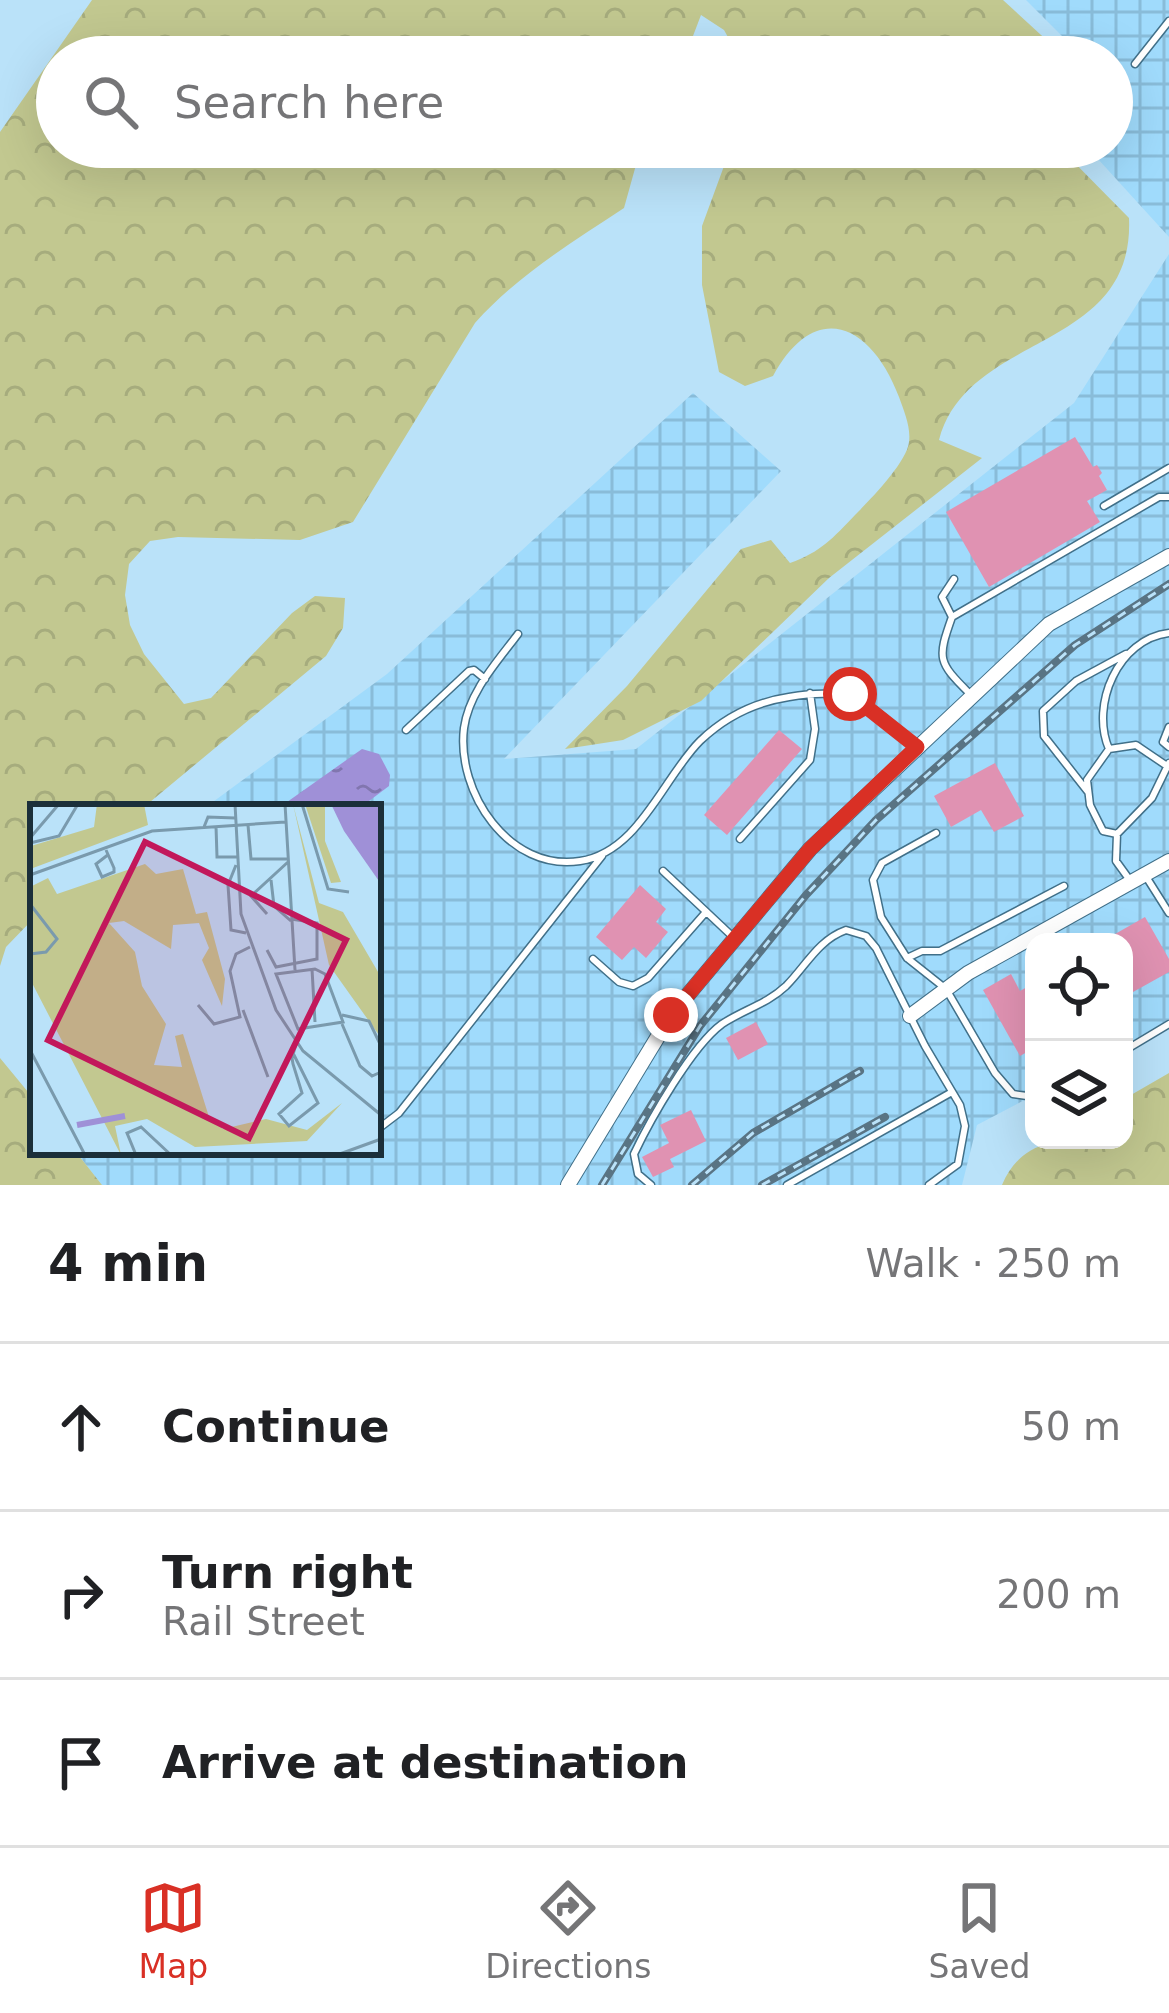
<!DOCTYPE html>
<meta charset="utf-8">
<style>
:root{--surface:#fff;--page:#f6f6f6;--text:#202124;--muted:#757577;--line:#e0e0e0;--accent:#d93025}
body{margin:0;font-family:"DejaVu Sans",sans-serif;background:var(--page);color:var(--text)}
.controls{position:absolute;right:36px;bottom:36px;display:grid;overflow:hidden;border-radius:24px;box-shadow:0 12px 48px #0002}
.controls button{width:108px;height:108px;display:grid;place-items:center;padding:0;border:0;border-bottom:3px solid var(--line);background:var(--surface);color:var(--text);font:60px sans-serif}
.stop{position:absolute;width:36px;height:36px;margin:-27px;border:9px solid #d93025;border-radius:50%;background:#fff}
.stop.end{background:#d93025;border-color:#fff;box-shadow:0 3px 12px #0008}
.list{margin:0;padding:0;list-style:none}
h2{display:flex;justify-content:space-between;align-items:center;height:156px;margin:0;padding:0 48px;font-size:51px}
h2 small{font-size:39px;font-weight:400;color:var(--muted)}
.list li{display:grid;grid-template-columns:78px 1fr auto;gap:36px;align-items:center;box-sizing:border-box;height:168px;padding:0 48px;border-top:3px solid var(--line)}
.list b{display:block;font-size:45px;white-space:nowrap}
.list p{margin:0;font-size:39px;white-space:nowrap;color:var(--muted)}
.list em{font-size:39px;font-style:normal;color:var(--muted)}
.icon{flex:none;width:66px;height:66px;fill:none;stroke:currentColor;stroke-width:2;stroke-linecap:round;stroke-linejoin:round}
.map{position:relative;flex:none;width:1169px;height:1185px;overflow:hidden}
.search{position:absolute;background:var(--surface);box-shadow:0 12px 48px #0002;left:36px;right:36px;top:36px;height:132px;display:flex;align-items:center;gap:30px;box-sizing:border-box;padding:0 42px;border-radius:66px;color:var(--muted);font-size:45px}
.sheet{height:660px;background:var(--surface)}
nav{display:flex;justify-content:space-around;align-items:center;box-sizing:border-box;height:168px;border-top:3px solid var(--line);background:var(--surface);font-size:33px;color:var(--muted)}
nav a{display:grid;justify-items:center;gap:6px}
nav .on{color:var(--accent)}
.map>svg:first-child{display:block}
</style>
<div class="map">
<svg width="1169" height="1185" viewBox="0 0 1169 1185">
<defs>
<pattern id="industrial-grid" width="8" height="8" patternUnits="userSpaceOnUse" patternTransform="scale(3)"><rect width="8" height="8" fill="#a0dbfc"/><path d="M0 4h8M4 0v8" fill="none" stroke="#89bcd9"/></pattern>
<pattern id="forest-crowns" width="20" height="18" patternUnits="userSpaceOnUse" patternTransform="scale(3)"><rect width="20" height="18" fill="#c2c890"/><path d="M2 6a3 3 0 1 1 6 0M12 15a3 3 0 1 1 6 0" fill="none" stroke="#a6ac7d"/></pattern>
<pattern id="water-ripples" width="26" height="14" patternUnits="userSpaceOnUse" patternTransform="scale(3)"><rect width="26" height="14" fill="#9f90d7"/><path d="M2 4q2-2 4 0t4 0M15 11q2-2 4 0t4 0" fill="none" stroke="#8176af"/></pattern>
</defs>
<rect width="100%" height="100%" fill="#bae2f9"/>
<path fill="url(#industrial-grid)" d="M 1026,0 L 1169,0 L 1169,237 L 1087,147 L 1112,147 L 1112,57 L 1083,57 Z
M 1169,254 L 1169,1019 L 1124,1046 L 1124,942 L 1034,942 L 1034,1095 L 977,1125 L 962,1185 L 102,1185 L 76,1152 L 378,1152 L 378,807 L 206,807 L 387,674 L 693,393 L 781,471 L 504,759 L 636,749 L 1074,403 Z"/>
<path fill="url(#forest-crowns)" d="M 92,0 L 1003,0 L 1065,57 L 739,57 L 724,30 L 701,15 L 685,57 L 57,57 L 57,147 L 641,147 L 624,208 C 571,243 518,275 475,323 L 353,522 L 300,540 L 178,537 L 150,541 L 129,564 L 125,595 L 130,625 L 144,654 L 184,704 L 211,698 L 292,613 L 315,596 L 345,598 L 343,628 L 326,656 L 144,807 L 33,807 L 33,919 L 6,947 L 0,966 L 0,132 Z
M 731,147 L 1059,147 L 1129,218 C 1135,353 968,331 939,440 L 982,458 L 829,578 L 701,701 L 623,740 L 565,749 L 627,686 L 741,549 L 771,540 L 790,563 C 821,552 833,538 855,515 C 870,500 907,462 909,442 C 911,427 904,411 899,397 C 872,325 816,297 773,376 L 745,386 L 719,372 L 702,285 L 702,226 Z
M 0,1058 L 33,1098 L 33,1152 L 76,1152 L 102,1185 L 0,1185 Z
M 1169,1073 L 1169,1185 L 1002,1185 C 1025,1131 1074,1140 1124,1140 L 1124,1099 Z"/>
<path fill="url(#water-ripples)" d="M 362,749 L 379,754 L 390,775 L 389,786 L 361,807 L 280,807 Z"/>
<path fill="#e092b2" d="M 1075,437 L 1093,467 L 1097,465 L 1102,473 L 1099,476 L 1107,490 L 1087,501 L 1100,522 L 989,587 L 946,512 Z
M 779,730 L 802,749 L 727,835 L 704,815 Z
M 995,763 L 1024,816 L 994,832 L 981,810 L 951,827 L 934,796 Z
M 640,885 L 666,909 L 656,922 L 668,932 L 646,958 L 634,947 L 622,960 L 596,937 Z
M 1145,917 L 1169,959 L 1169,972 L 1124,997 L 1124,942 L 1101,942 Z
M 1011,974 L 1020,991 L 1034,983 L 1034,1048 L 1020,1056 L 983,990 Z
M 756,1022 L 768,1044 L 738,1060 L 726,1038 Z
M 691,1110 L 706,1141 L 670,1159 L 674,1167 L 653,1177 L 642,1157 L 669,1143 L 660,1125 Z"/>
<g fill="none" stroke-linecap="round" stroke-linejoin="round">
<defs>
<path id="lane" d="M 1135,64 L 1169,21
M 1104,506 L 1169,468
M 952,617 L 942,597 L 954,579
M 518,634 C 497,662 469,692 464,728 C 456,792 509,872 580,861 C 639,852 663,778 700,741 C 725,717 756,702 789,697 C 857,686 869,704 917,747
M 969,693 C 938,662 937,659 952,617 L 1159,497 L 1169,497
M 1169,727 L 1163,742 L 1169,747
M 406,730 L 469,671 L 474,670 L 485,679
M 1109,749 C 1090,705 1118,639 1169,633
M 1088,792 L 1044,736 L 1043,711 L 1076,681 L 1126,654
M 936,833 L 882,863 L 873,880 L 881,917 L 907,958 L 946,989 L 995,1073 L 1013,1094 L 1034,1097
M 1117,834 L 1103,831 L 1090,805 L 1087,780 L 1109,749 L 1136,745 L 1167,766
M 740,839 L 810,760 L 815,729 L 810,693
M 663,871 L 732,936
M 1145,875 L 1169,913
M 1129,879 L 1116,861 L 1117,834 L 1152,798 L 1169,763
M 907,958 L 922,951 L 940,951 L 1064,886
M 593,959 L 619,982 L 633,986 L 648,978 L 706,912
M 1124,1051 L 1169,1024
M 378,1129 L 399,1113 L 602,856
M 651,1185 L 638,1174 L 634,1154 C 650,1120 692,1046 722,1024 C 743,1010 767,1004 786,986 C 806,966 818,940 846,930 L 866,936 L 876,948 L 925,1046 L 960,1105 L 965,1126 L 958,1164 L 929,1185
M 787,1185 L 952,1092"/>
<path id="street" d="M 910,1016 L 968,973 L 1169,861
M 568,1185 L 671,1015 L 810,849 L 1049,624 L 1169,556"/>
</defs>
<use href="#lane" stroke="#417089" stroke-width="9"/>
<use href="#street" stroke="#417089" stroke-width="16"/>
<use href="#lane" stroke="#fff" stroke-width="6"/>
<use href="#street" stroke="#fff" stroke-width="14"/>
<defs>
<path id="rail" d="M 602,1185 L 700,1026 L 806,895 L 876,820 L 1075,645 L 1169,584
M 692,1185 L 753,1133 L 860,1071
M 762,1185 L 885,1117"/>
</defs>
<use href="#rail" stroke="#597484" stroke-width="8"/>
<use href="#rail" stroke="#bae2f9" stroke-width="3" stroke-dasharray="9" stroke-linecap="butt"/>
</g>
<g fill="none" stroke-linecap="round" stroke-linejoin="round">
<path stroke="#d93025" stroke-width="15" d="M 671,1015 L 810,849 L 917,747 L 850,694"/>
</g>
<g transform="translate(30 804)">
<rect width="351" height="351" fill="#bae2f9"/>
<path d="M 67,0 L 114,0 L 118,21 L 3,64 L 1,42 L 64,23 ZM 263,0 L 289,99 L 313,108 L 351,173 L 351,234 L 299,161 ZM 275,0 L 295,0 L 295,37 L 311,78 L 301,79 ZM 115,60 L 126,70 L 153,65 L 166,110 L 177,108 L 195,175 L 192,202 L 172,156 L 179,144 L 169,119 L 143,121 L 141,145 L 94,117 L 79,119 L 105,148 L 112,182 L 136,220 L 124,261 L 152,263 L 145,232 L 153,230 L 179,313 L 193,325 L 236,315 L 277,326 L 312,299 L 277,337 L 165,343 L 117,315 L 85,322 L 91,351 L 0,175 L 0,83 L 18,74 L 27,90 Z" fill="#c2c890"/>
<path d="M 301,0 L 351,0 L 351,80 L 314,27 Z" fill="#9f90d7"/>
<path fill="none" stroke="#9f90d7" stroke-width="6" d="M 47,321 L 95,312"/>
<path fill="none" stroke="#7a9aad" stroke-width="3" d="M 205,0 L 211,110 L 246,206 L 273,247 L 351,311M 255,0 L 265,166M 272,0 L 298,85 L 319,88M 218,21 L 221,55 L 257,55M 186,22 L 187,53 L 207,53M 174,23 L 178,13 L 205,14M 0,34 L 29,0M 0,39 L 29,32 L 48,0M 76,46 L 84,64 L 84,68 L 72,73 L 66,60 L 79,50M 206,61 L 198,81 L 201,126 L 216,129M 0,71 L 122,27 L 255,18M 241,76 L 244,102 L 261,117M 0,100 L 27,135 L 16,148 L 0,150M 237,110 L 221,92 L 258,58M 237,146 L 246,163 L 287,155 L 287,119 L 261,115M 282,165 L 285,218M 285,165 L 295,170 L 313,218 L 268,225 L 246,170 ZM 168,201 L 184,220 L 210,213 L 200,167 L 206,150 L 220,143M 213,206 L 238,273M 312,211 L 339,217 L 351,242M 312,220 L 330,262 L 342,272 L 351,268M 0,246 L 55,351M 263,249 L 288,299 L 259,322 L 249,310 L 272,289 L 263,260 L 262,254 L 266,240M 106,351 L 97,329 L 111,323 L 141,351M 307,351 L 351,335"/>
<path fill="#c2185b" fill-opacity="0.15" stroke="#c2185b" stroke-width="6" d="M 115,38 L 316,136 L 219,334 L 18,236 Z"/>
<rect width="351" height="351" fill="none" stroke="#1b2f3a" stroke-width="6"/>
</g>
</svg>
<div class="controls">
<button><svg class="icon" aria-label="locate" viewBox="0 0 24 24"><circle cx="12" cy="12" r="6"/><path d="M12 2v4M12 18v4M2 12h4M18 12h4"/></svg></button>
<button><svg class="icon" aria-label="layers" viewBox="0 0 24 24"><path d="M12 4l9 5-9 5-9-5zM3 14l9 5 9-5"/></svg></button>
</div>
<div class="stop" style="left:850px;top:694px"></div>
<div class="stop end" style="left:671px;top:1015px"></div>
<div class="search"><svg class="icon" aria-label="search" viewBox="0 0 24 24"><circle cx="10" cy="10" r="6"/><path d="M15 15l6 6"/></svg>Search here</div>
</div>
<section class="sheet">
<h2>4 min<small>Walk · 250 m</small></h2>
<ul class="list">
<li><svg class="icon" aria-label="ahead" viewBox="0 0 24 24"><path d="M12 20V5M6 11l6-6 6 6"/></svg><div><b>Continue</b></div><em>50 m</em></li>
<li><svg class="icon" aria-label="right" viewBox="0 0 24 24"><path d="M7 20v-9h11M14 6l5 5-5 5"/></svg><div><b>Turn right</b><p>Rail Street</p></div><em>200 m</em></li>
<li><svg class="icon" aria-label="arrive" viewBox="0 0 24 24"><path d="M6 21V4h12l-3 4 3 4H6"/></svg><div><b>Arrive at destination</b></div></li>
</ul>
</section>
<nav>
<a class="on"><svg class="icon" aria-label="map" viewBox="0 0 24 24"><path d="M3 6l6-2 6 2 6-2v14l-6 2-6-2-6 2zM9 4v14M15 6v14"/></svg>Map</a>
<a><svg class="icon" aria-label="directions" viewBox="0 0 24 24"><path d="M12 3l9 9-9 9-9-9zM9 14v-3h6M13 9l2 2-2 2"/></svg>Directions</a>
<a><svg class="icon" aria-label="saved" viewBox="0 0 24 24"><path d="M7 4h10v16l-5-4-5 4z"/></svg>Saved</a>
</nav>
